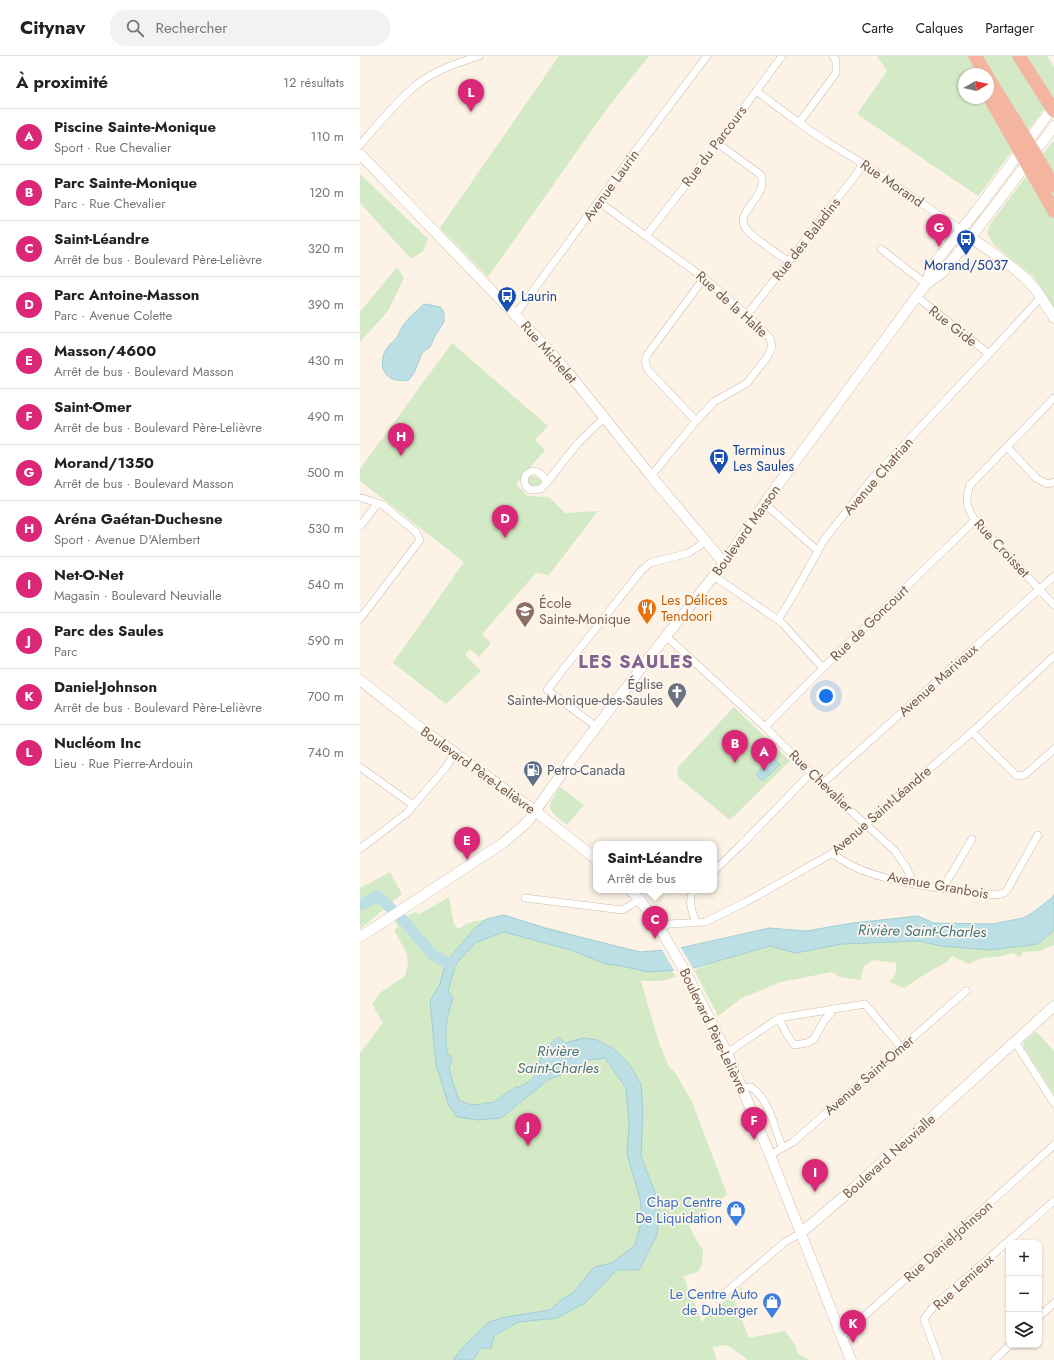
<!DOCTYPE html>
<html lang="fr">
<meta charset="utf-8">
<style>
:root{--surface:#fff;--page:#f2f2f2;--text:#222;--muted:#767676;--line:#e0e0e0;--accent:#db2777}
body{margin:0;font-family:Jost,sans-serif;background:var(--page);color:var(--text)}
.controls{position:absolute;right:12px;bottom:12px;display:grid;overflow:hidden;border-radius:8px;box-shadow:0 1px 3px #0004}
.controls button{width:36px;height:36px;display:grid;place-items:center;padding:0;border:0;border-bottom:1px solid var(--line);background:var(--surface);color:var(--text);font:20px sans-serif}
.compass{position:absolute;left:598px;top:12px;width:36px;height:36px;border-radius:50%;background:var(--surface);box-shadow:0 1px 3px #0004;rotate:81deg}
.you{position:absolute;left:466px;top:640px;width:14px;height:14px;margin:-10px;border:3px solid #fff;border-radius:50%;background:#1a73e8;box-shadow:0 0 0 6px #1a73e833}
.badge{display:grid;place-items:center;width:26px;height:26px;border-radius:50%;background:var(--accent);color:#fff;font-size:13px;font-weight:700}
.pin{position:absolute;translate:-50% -33px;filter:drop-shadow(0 1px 2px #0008)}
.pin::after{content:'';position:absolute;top:21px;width:14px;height:12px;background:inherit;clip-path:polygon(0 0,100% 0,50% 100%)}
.popup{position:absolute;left:233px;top:785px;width:124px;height:52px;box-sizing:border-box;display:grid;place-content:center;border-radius:8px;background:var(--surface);filter:drop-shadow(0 1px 3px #0005);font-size:13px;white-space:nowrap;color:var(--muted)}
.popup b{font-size:15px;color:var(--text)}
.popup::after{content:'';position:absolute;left:50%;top:100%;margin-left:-8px;border:8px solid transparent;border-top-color:var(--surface)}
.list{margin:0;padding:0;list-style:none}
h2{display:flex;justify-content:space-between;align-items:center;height:52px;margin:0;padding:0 16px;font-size:17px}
h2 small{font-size:13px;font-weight:400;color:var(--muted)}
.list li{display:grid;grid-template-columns:26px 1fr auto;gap:12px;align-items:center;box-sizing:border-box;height:56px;padding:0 16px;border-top:1px solid var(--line)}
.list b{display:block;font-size:15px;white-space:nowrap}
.list p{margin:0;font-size:13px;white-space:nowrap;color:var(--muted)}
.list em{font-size:13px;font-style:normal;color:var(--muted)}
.icon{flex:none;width:22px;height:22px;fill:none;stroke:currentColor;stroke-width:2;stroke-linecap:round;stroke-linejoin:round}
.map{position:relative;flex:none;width:694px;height:1304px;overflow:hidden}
header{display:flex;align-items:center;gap:24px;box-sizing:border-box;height:56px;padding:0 20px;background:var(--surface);border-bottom:1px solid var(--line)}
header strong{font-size:19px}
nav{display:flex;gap:22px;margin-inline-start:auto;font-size:14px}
.search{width:280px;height:36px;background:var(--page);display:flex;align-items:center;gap:10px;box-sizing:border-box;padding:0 14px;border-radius:16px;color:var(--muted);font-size:15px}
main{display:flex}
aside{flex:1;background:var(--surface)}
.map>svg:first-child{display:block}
</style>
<header>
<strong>Citynav</strong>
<div class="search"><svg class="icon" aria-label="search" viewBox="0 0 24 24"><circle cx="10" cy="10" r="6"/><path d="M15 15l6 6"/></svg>Rechercher</div>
<nav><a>Carte</a><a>Calques</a><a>Partager</a></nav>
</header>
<main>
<aside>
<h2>À proximité<small>12 résultats</small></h2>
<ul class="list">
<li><span class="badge">A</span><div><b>Piscine Sainte-Monique</b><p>Sport · Rue Chevalier</p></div><em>110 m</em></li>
<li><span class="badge">B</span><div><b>Parc Sainte-Monique</b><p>Parc · Rue Chevalier</p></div><em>120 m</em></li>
<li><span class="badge">C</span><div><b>Saint-Léandre</b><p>Arrêt de bus · Boulevard Père-Lelièvre</p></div><em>320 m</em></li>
<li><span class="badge">D</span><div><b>Parc Antoine-Masson</b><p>Parc · Avenue Colette</p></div><em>390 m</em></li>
<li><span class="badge">E</span><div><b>Masson/4600</b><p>Arrêt de bus · Boulevard Masson</p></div><em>430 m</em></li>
<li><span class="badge">F</span><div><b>Saint-Omer</b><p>Arrêt de bus · Boulevard Père-Lelièvre</p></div><em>490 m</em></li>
<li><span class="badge">G</span><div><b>Morand/1350</b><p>Arrêt de bus · Boulevard Masson</p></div><em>500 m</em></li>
<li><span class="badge">H</span><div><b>Aréna Gaétan-Duchesne</b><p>Sport · Avenue D'Alembert</p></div><em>530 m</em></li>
<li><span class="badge">I</span><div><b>Net-O-Net</b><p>Magasin · Boulevard Neuvialle</p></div><em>540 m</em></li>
<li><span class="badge">J</span><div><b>Parc des Saules</b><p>Parc</p></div><em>590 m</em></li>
<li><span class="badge">K</span><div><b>Daniel-Johnson</b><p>Arrêt de bus · Boulevard Père-Lelièvre</p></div><em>700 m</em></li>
<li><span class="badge">L</span><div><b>Nucléom Inc</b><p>Lieu · Rue Pierre-Ardouin</p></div><em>740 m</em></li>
</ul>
</aside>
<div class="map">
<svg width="694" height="1304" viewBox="0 0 694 1304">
<rect width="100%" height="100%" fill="#fcf3e6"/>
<path fill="#d4e9c5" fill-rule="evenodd" d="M 199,0 L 289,0 L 249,50 L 128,221 L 80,172 Z
M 517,0 L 687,0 L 694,11 L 694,40 L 618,140 L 497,58 L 527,15 ZM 604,18 L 628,18 L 628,42 L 604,42 Z
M 694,84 L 694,252 L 674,221 L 634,189 L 627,177 L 630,168 Z
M 0,118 L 68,183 L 63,195 L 51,203 L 0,147 Z
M 37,211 L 44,222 L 28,255 L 0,286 L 0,256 Z
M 92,287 L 188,370 L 175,384 L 185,394 L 156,428 L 168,440 L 189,441 L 205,457 L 238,455 L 189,519 L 176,517 L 122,578 L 131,587 L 119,601 L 110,593 L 105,599 L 121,615 L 86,648 L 33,607 L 104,506 L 0,425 L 0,413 Z
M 171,420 L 176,421 L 183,426 L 183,429 L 173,431 L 169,429 L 168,427 L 168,421 Z
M 374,651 L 430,705 L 370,764 L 319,722 L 317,715 L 319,710 Z
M 200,731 L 224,749 L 207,769 C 187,753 185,754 200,731 Z
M 30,816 L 42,838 L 0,873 L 0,831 L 2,831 Z
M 89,841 L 94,868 L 98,873 L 108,867 L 127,863 L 123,867 L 147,860 L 272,895 L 311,914 L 316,921 L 301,925 L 281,925 L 299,987 L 308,1009 L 316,1018 L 332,1046 L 367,1138 L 329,1169 L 337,1185 L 343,1193 L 342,1208 L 339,1215 L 329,1219 L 323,1220 L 342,1266 L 350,1257 L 382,1231 L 383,1232 L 374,1243 L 389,1282 L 425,1275 L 434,1287 L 438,1298 L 450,1304 L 388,1304 L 367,1289 L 352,1291 L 357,1304 L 0,1304 L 0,997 L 23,967 L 12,948 L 21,936 L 45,920 L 48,909 L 47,898 L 34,874 L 38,871 L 35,865 L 56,856 L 58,859 Z
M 694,874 L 694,889 L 681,895 L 663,896 L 660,901 L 653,897 L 637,901 L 621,902 L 609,908 L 592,900 L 587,906 L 570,915 L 544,932 L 529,926 C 535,921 538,915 536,907 L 513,904 L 504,910 L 500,924 L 479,921 L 472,916 L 421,926 L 382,942 L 358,960 L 334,914 L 349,908 L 410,890 L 436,897 L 482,888 L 559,885 L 581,890 L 678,888 Z
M 675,976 L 677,976 L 694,995 L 694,1038 L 663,990 L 664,986 Z"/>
<path fill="#bbdfe5" stroke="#a2ced7" d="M 66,248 L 80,251 L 84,256 L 84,266 L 75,280 L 70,291 L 62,297 L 55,315 L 49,324 C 40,325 32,325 26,318 C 20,311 22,299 27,292 C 30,287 35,285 38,280 C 40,276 41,271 45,267 C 50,260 57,255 63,249 Z
M 413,702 L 420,709 L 402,725 L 396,718 Z
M 694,838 L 694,874 L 678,888 L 631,894 L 581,890 L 559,885 L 482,888 L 436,897 L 410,890 L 330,913 L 289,916 L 261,910 L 246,908 L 211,894 L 144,876 L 115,887 L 96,908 L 88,935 L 93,942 C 85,966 85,974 87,999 L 90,999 C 91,1003 93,1008 89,1011 L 91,1021 L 99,1044 C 106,1048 114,1050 122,1048 C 126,1047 128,1046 133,1047 L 155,1031 L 160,1031 L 172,1024 L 178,1013 L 182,996 L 198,981 L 205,987 L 224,982 L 237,984 L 254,993 L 270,1009 L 281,1028 L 283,1055 L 281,1100 L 299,1147 L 299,1166 L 296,1181 L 279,1214 L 257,1214 L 225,1247 L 197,1262 L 158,1266 L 134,1280 L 131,1292 L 121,1292 L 113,1304 L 93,1304 L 105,1289 L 129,1266 L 146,1261 L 190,1254 L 202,1243 L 213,1237 L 234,1211 L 252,1207 L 275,1189 L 282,1163 L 280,1143 L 267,1098 L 269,1070 L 266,1032 L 245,1002 L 229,1004 L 210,1016 L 189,1023 L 141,1062 L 118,1064 L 97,1061 L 89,1050 L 76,1009 L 70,945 L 80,928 L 86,906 L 115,872 L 127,863 L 144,859 L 184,872 L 280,896 L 316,893 L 409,872 L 446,875 L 493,867 L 558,860 L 574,867 L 633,868 L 663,862 L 672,857 L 693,841 Z"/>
<path fill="#fcf3e6" d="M 320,890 L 334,914 L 315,916 L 301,892 Z"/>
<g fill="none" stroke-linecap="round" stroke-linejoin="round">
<path stroke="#bbdfe5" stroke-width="11" d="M 0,849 L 18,840 L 44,865 L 72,898 L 90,909"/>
<defs>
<path id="street" d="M 396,35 L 439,67 L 467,86 L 502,107 L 601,174
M 439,67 L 476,17 L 476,5 L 473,0
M 357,87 L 401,119 C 409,142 373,155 386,173 C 393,182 418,198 428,205
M 0,89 C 17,69 35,47 55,30 C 73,15 97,7 119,0
M 239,146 L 344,222 L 387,259 L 410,282 L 412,291 L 408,300 L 387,327 L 354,346 L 336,365 L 291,420
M 286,180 L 355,91 L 422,0
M 521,193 L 566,228
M 557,241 L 629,298
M 156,258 L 276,94 L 347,0
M 387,259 L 498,116 L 502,107
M 694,342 L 610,429 C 605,444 606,451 615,464 L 694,549
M 336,365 L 288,314 L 285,306 L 287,299 L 344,222
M 647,391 L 676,422 L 687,428 L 694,426
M 172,415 C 180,415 183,420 187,426 L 181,433 L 171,434 C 162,429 162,419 172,415 Z
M 187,426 L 218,387 L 244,362
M 405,448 L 458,495
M 0,470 L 18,447
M 354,520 L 418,564
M 0,563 L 60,484 L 56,476 L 23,449 L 2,442
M 306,580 L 405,671 L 469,735 L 535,795 L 546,811 L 554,828
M 463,612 L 423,568 L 418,564 L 434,538 L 464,484 L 511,424 L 629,298 L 681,241
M 237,671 L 187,634 L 280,516 L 290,507 L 329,497 L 346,485
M 405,671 L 463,612 L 615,464
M 612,676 L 657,720 L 665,719 L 694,693
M 0,711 L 53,749
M 462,728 L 694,520
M 0,793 L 47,757 L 87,710 L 95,696
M 473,797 C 506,828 592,833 636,839 L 644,837 L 647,834 L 678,779
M 354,815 L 382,788 L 451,717
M 583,832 L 612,783
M 335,834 C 326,843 333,857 336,867
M 165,842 L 262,854 L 280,844
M 300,873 L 309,868 L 345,866 L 386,846 L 473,797 L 612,676 L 694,600
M 419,962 L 427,979 L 434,989 L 447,987 L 454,983 L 464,965 L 474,953
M 655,986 L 694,1047
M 367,997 L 419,962 L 505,948 L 541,991
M 383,1032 L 391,1031 C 411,1045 413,1071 423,1092
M 410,1099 L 433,1086 L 606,935
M 358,1243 L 425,1186 L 441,1177
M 679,1261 L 694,1247
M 482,1280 L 694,1089
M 579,1304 L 564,1263 L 573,1251 L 694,1145
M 634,1304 L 650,1289"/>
<path id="secondary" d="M 0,98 L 186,291 L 211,320 L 291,420 L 364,507
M 606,178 C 626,193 647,205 665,222 C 677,233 686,248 694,262
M 566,228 L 582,217 L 611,181 L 662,114 L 694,70
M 0,624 L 62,673 L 175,755 L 236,803
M 270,834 L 280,844 L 300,873 L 325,915 L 367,997 L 410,1099 L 491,1304
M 0,881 L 143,787 L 163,770 L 169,764 L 209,707 L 292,598 L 364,507 L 409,441 L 566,228 L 573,209 L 617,154 L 694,50
M 441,1177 L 496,1130 L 694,950"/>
<path id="highway" d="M 615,0 L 626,18
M 659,0 L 683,38
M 628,22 L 661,75
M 628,39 L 652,81
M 681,108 L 694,130
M 673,118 L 694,155"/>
</defs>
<use href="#street" stroke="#cdbbad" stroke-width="8"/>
<use href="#secondary" stroke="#d2bdad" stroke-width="11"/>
<use href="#highway" stroke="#d8d1cd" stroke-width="14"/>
<use href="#street" stroke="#fff" stroke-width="7"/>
<use href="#secondary" stroke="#fff" stroke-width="10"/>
<use href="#highway" stroke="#f4b59f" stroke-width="13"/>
<defs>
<path id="highway-bridge" d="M 683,38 L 694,55
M 661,75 L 681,108
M 652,81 L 673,118"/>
</defs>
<use href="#highway-bridge" stroke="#d8d1cd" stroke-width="14" stroke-linecap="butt"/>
<use href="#highway-bridge" stroke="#f4b59f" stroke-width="13"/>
</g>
<defs>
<symbol id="bus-pin" viewBox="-11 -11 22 30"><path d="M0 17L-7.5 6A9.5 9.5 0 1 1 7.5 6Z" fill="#1a4fb4" stroke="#fef7ed"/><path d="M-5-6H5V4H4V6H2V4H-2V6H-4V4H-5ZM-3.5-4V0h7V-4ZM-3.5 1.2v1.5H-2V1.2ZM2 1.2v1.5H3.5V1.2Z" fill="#fff"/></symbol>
<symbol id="restaurant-pin" viewBox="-11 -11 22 30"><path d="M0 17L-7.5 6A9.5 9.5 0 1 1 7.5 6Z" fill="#e8710a" stroke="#fef7ed"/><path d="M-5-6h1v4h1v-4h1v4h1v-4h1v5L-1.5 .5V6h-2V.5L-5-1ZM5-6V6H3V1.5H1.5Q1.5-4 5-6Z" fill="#fff"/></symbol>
<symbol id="school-pin" viewBox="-11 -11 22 30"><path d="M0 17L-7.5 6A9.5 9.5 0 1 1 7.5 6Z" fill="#8d6e63" stroke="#fef7ed"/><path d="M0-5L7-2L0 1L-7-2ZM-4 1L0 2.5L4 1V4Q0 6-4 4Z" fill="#fff"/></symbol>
<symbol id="church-pin" viewBox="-11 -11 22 30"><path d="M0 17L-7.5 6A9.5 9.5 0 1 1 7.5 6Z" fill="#6b7280" stroke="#fef7ed"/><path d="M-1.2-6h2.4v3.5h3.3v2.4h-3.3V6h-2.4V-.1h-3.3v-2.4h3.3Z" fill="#fff"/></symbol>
<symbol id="fuel-pin" viewBox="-11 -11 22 30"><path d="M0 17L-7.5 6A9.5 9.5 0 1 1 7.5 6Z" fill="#5c6f8a" stroke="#fef7ed"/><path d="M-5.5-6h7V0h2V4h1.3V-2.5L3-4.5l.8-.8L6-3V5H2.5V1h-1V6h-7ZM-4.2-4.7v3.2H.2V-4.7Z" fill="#fff"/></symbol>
<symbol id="shop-pin" viewBox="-11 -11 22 30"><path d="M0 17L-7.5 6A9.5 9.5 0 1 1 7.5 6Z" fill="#3f7fe0" stroke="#fef7ed"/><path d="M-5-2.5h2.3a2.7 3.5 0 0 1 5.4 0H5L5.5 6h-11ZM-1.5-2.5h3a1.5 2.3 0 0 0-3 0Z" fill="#fff"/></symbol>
</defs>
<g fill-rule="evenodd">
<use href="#bus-pin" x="595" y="172" width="22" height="30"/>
<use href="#bus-pin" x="136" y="229" width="22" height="30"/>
<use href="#bus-pin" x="348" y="391" width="22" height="30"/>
<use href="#restaurant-pin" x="276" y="541" width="22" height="30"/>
<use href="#school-pin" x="154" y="544" width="22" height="30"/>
<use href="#church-pin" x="306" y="625" width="22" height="30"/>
<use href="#fuel-pin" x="162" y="703" width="22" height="30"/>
<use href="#shop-pin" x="365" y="1143" width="22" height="30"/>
<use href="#shop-pin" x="401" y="1235" width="22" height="30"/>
</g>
<g text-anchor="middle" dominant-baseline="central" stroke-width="3.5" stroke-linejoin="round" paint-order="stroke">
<g font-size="14" fill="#755a4b" stroke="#fef7ed">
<text transform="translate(354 90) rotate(-53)">Rue du Parcours</text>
<text transform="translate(532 127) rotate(34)">Rue Morand</text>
<text transform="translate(251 129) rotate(-54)">Avenue Laurin</text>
<text transform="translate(446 183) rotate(-52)">Rue des Baladins</text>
<text transform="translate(372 248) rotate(42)">Rue de la Halte</text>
<text transform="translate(593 270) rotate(38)">Rue Gide</text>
<text transform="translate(189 296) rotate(49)">Rue Michelet</text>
<text transform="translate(518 420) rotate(-49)">Avenue Chatrian</text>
<text transform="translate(386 474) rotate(-55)">Boulevard Masson</text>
<text transform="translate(642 492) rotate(47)">Rue Croisset</text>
<text transform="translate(509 567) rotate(-44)">Rue de Goncourt</text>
<text transform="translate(578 624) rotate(-42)">Avenue Marivaux</text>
<text transform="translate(118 714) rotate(36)">Boulevard Père-Lelièvre</text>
<text transform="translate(461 725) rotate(44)">Rue Chevalier</text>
<text transform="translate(521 754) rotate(-41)">Avenue Saint-Léandre</text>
<text transform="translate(578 829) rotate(10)">Avenue Granbois</text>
<text transform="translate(354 975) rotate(64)">Boulevard Père-Lelièvre</text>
<text transform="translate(509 1019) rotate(-41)">Avenue Saint-Omer</text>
<text transform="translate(529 1100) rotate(-42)">Boulevard Neuvialle</text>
<text transform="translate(588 1185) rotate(-42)">Rue Daniel-Johnson</text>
<text transform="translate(603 1226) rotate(-42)">Rue Lemieux</text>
</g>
<g font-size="14" fill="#164399" stroke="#fef7ed" text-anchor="start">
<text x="606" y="209" text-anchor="middle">Morand/5037</text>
<text x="161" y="240">Laurin</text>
<text x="373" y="394">Terminus<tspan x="373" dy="16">Les Saules</tspan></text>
</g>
<g font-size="14" fill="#c56008" stroke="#fef7ed" text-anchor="start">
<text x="301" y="544">Les Délices<tspan x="301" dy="16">Tendoori</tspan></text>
</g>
<g font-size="14" fill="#785e54" stroke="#fef7ed" text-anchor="start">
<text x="179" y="547">École<tspan x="179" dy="16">Sainte-Monique</tspan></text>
</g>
<g font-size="14" fill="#5b616d" stroke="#fef7ed" text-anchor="end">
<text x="303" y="628">Église<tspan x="303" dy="16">Sainte-Monique-des-Saules</tspan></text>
</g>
<g font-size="14" fill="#4e5e75" stroke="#fef7ed" text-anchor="start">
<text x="187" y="714">Petro-Canada</text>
</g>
<g font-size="14" fill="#366cbe" stroke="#fef7ed" text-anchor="end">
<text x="362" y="1146">Chap Centre<tspan x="362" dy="16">De Liquidation</tspan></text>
<text x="398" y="1238">Le Centre Auto<tspan x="398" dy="16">de Duberger</tspan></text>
</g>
<g font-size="15" font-style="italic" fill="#437680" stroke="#fef7ed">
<text transform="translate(562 875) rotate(1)">Rivière Saint-Charles</text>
<text x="198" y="995">Rivière<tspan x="198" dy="17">Saint-Charles</tspan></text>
</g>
<g font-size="18" font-weight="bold" letter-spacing="1" fill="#826391" stroke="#fef7ed">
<text x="276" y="606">LES SAULES</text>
</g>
</g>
</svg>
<div class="controls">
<button>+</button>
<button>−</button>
<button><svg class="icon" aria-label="layers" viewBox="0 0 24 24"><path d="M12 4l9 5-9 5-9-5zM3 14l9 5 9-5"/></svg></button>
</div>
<svg class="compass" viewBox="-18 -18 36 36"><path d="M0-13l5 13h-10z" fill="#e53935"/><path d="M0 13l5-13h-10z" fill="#767676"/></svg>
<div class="you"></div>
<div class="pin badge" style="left:404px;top:715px">A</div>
<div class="pin badge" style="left:375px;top:707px">B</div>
<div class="pin badge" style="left:295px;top:883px">C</div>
<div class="popup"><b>Saint-Léandre</b>Arrêt de bus</div>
<div class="pin badge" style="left:145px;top:482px">D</div>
<div class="pin badge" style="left:107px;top:804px">E</div>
<div class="pin badge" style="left:394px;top:1084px">F</div>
<div class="pin badge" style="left:579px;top:191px">G</div>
<div class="pin badge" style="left:41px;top:400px">H</div>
<div class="pin badge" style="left:455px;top:1136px">I</div>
<div class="pin badge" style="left:168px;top:1090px">J</div>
<div class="pin badge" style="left:493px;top:1287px">K</div>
<div class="pin badge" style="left:111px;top:56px">L</div>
</div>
</main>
